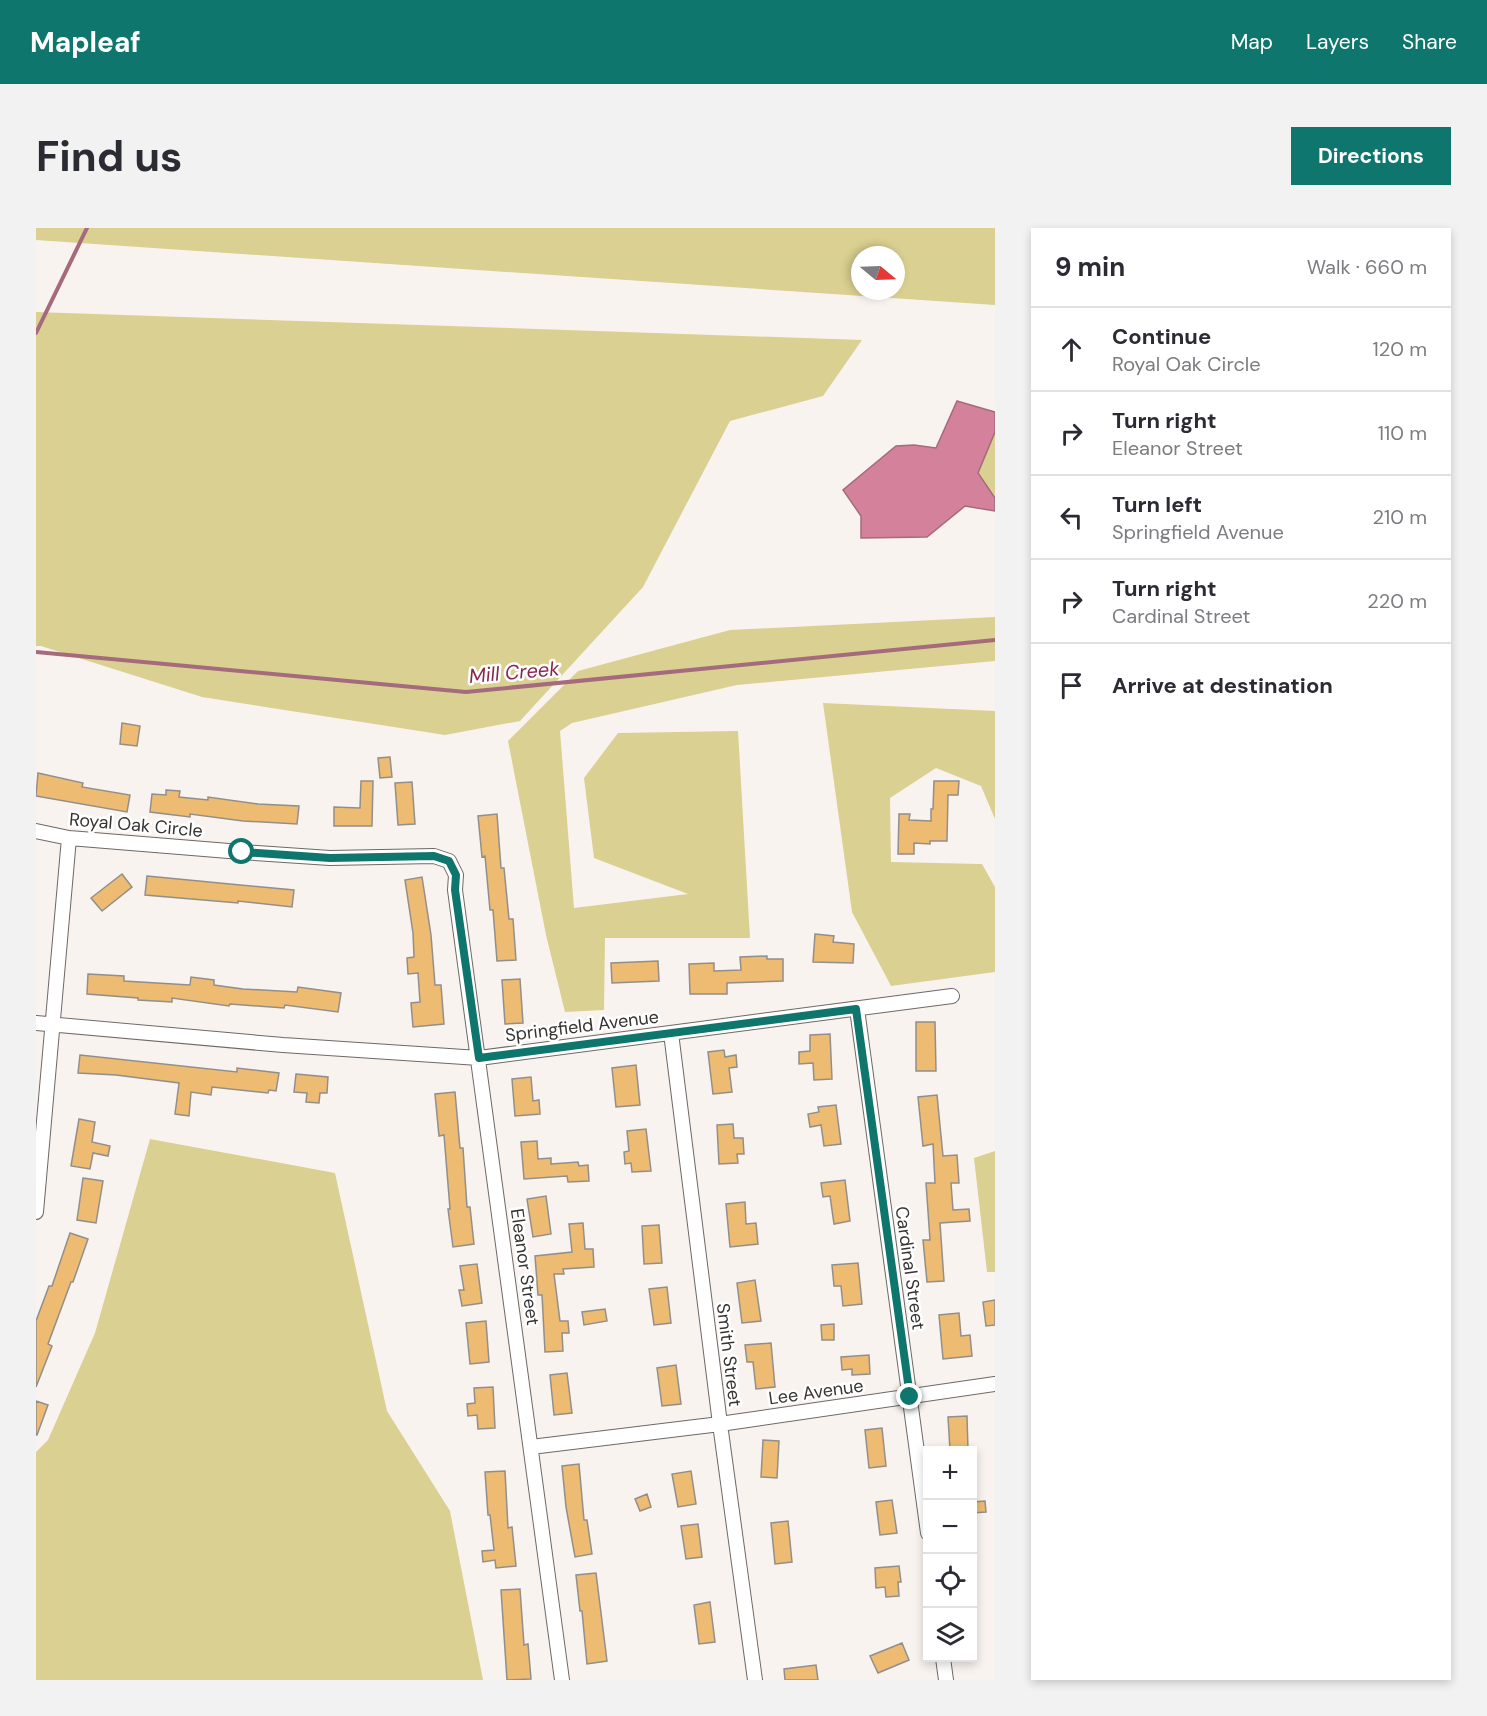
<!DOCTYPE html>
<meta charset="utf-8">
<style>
:root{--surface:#fff;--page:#f2f2f3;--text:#2b2b33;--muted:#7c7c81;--line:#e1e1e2;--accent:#0f766e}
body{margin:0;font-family:"DM Sans",sans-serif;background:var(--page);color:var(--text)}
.controls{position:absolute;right:18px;bottom:18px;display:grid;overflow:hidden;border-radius:0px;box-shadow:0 3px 9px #0003}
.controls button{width:54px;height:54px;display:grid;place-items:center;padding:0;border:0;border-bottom:2px solid var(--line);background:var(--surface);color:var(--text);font:30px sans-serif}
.compass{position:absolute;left:815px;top:18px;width:54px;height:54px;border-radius:50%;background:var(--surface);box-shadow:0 3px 9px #0003;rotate:109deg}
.stop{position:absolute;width:18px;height:18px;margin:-14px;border:4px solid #0f766e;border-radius:50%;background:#fff}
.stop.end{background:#0f766e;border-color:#fff;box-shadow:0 2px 6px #0008}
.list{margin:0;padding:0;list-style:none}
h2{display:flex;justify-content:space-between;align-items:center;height:78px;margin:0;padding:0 24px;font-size:26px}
h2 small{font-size:20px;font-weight:400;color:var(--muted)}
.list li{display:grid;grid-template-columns:39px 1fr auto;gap:18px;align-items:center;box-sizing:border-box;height:84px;padding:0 24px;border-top:2px solid var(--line)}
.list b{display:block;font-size:22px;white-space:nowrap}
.list p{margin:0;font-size:20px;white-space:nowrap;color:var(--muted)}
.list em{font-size:20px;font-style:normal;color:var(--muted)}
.icon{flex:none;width:33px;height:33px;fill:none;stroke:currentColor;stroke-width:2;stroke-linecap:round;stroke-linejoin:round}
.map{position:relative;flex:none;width:959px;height:1452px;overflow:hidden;border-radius:0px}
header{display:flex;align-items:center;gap:36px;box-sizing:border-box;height:84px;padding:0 30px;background:var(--accent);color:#fff}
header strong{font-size:28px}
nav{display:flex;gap:33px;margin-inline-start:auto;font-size:21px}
.intro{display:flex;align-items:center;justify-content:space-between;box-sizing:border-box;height:144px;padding:0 36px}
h1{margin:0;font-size:42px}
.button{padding:15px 27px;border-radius:0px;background:var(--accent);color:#fff;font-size:21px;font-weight:700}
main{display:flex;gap:36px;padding:0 36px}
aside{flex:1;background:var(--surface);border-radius:0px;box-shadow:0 3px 9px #0003}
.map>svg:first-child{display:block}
</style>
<header>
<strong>Mapleaf</strong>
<nav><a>Map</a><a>Layers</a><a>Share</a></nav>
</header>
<div class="intro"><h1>Find us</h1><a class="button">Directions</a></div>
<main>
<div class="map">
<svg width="959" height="1452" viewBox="0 0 959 1452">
<rect width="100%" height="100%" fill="#f9f3f0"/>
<path fill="#dad091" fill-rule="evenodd" d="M 0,0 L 959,0 L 959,77 L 0,12 ZM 824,27 L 860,27 L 860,63 L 824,63 Z
M 0,84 L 826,112 L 787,168 L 694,193 L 607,359 L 484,493 L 409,507 L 166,469 L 5,418 L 0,418 Z
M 959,204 L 959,270 L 942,245 Z
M 959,389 L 959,433 L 701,457 L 536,495 L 524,503 L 538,680 L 652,666 L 558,630 L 548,550 L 582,505 L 702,503 L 714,710 L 569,710 L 568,782 L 529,784 L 510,707 L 472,513 L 542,443 L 694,402 Z
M 787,475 L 959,483 L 959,591 L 945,558 L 900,540 L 854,570 L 855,634 L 946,636 L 959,659 L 959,744 L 855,758 L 816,684 Z
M 114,911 L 299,945 L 351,1183 L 414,1283 L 447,1452 L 0,1452 L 0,1224 L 12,1212 L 59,1105 Z
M 959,923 L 959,1044 L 951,1044 L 938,930 Z"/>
<path fill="#d4819c" stroke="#a56a7c" stroke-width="1.5" d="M 921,173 L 959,184 L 959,204 L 942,245 L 959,270 L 959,283 L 929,278 L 891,309 L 825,310 L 825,288 L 807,262 L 860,218 L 878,217 L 900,220 Z"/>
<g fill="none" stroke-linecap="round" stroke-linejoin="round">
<path stroke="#a56a7c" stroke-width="4" d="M 0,105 L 51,0
M 0,424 L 430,464 L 959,412"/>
</g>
<path fill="#eebb72" stroke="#928f8a" stroke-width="1.5" d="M 86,495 L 104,498 L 101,518 L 84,516 Z
M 354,529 L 356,549 L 344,550 L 342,530 Z
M 2,545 L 47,555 L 46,559 L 94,567 L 91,584 L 0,568 Z
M 325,553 L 337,553 L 336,598 L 298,598 L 298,579 L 324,580 Z
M 898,553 L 923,553 L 922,567 L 912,567 L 911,613 L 894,613 L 894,616 L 878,615 L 878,626 L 862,626 L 863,586 L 874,586 L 873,592 L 895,593 L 895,581 L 897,581 Z
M 376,554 L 379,596 L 362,597 L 359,555 Z
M 130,562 L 144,563 L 143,569 L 172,572 L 172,569 L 222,576 L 263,578 L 261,596 L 207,593 L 154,586 L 154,589 L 114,584 L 116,566 L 130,567 Z
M 461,586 L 465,640 L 468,640 L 473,691 L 477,691 L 480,732 L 461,733 L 457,682 L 454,682 L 449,628 L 446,629 L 442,588 Z
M 86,646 L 96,659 L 66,683 L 55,670 Z
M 111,648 L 258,662 L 256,679 L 202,673 L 202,675 L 109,667 Z
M 386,649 L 395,707 L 399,757 L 405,757 L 408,796 L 377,799 L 375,775 L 384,774 L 382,745 L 372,746 L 371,730 L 378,729 L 377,705 L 369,652 Z
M 779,706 L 798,708 L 797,714 L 818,716 L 817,735 L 777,734 Z
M 731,728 L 731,731 L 747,731 L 747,753 L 691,755 L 691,766 L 654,766 L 653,736 L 678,735 L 678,743 L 705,742 L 704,729 Z
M 622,733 L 623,753 L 576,755 L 575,735 Z
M 52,746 L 88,748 L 88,753 L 154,757 L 155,749 L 178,752 L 178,757 L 207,761 L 261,764 L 262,759 L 305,765 L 302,784 L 249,777 L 248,780 L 194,776 L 193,778 L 136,770 L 136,774 L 102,772 L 102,770 L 51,766 Z
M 484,751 L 487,795 L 469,796 L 466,752 Z
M 880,794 L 899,794 L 900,843 L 880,843 Z
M 794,806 L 796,851 L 778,852 L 777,835 L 763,836 L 763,824 L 774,823 L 774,807 Z
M 688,822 L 689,829 L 700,827 L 701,839 L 693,840 L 696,864 L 677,866 L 672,824 Z
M 44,827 L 201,844 L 201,840 L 243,845 L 240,863 L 233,862 L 232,865 L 176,859 L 175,867 L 155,864 L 153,888 L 139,886 L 143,855 L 80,847 L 42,845 Z
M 600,837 L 604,877 L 580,879 L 576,840 Z
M 260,846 L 292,849 L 291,865 L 284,865 L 283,875 L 270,874 L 271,865 L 258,864 Z
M 495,849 L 497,873 L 503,872 L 504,886 L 479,888 L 476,851 Z
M 419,864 L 424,920 L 427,920 L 431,979 L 434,979 L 438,1016 L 417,1019 L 412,981 L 414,981 L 408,907 L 403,908 L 399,866 Z
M 901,867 L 907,928 L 921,927 L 923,955 L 915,955 L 917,982 L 933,981 L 934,993 L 904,995 L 908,1053 L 891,1054 L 887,1012 L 894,1012 L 890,955 L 899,955 L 897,916 L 887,918 L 882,869 Z
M 800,877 L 805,916 L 788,918 L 785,897 L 774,899 L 772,886 L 783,884 L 782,879 Z
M 43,891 L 59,894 L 56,914 L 74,918 L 72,928 L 57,925 L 54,941 L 35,938 Z
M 697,896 L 698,910 L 707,910 L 708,926 L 701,926 L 702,935 L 683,936 L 681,897 Z
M 610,901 L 615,943 L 596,944 L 595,935 L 589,936 L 588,924 L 593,923 L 591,903 Z
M 501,913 L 502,931 L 515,930 L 515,936 L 542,934 L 543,938 L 552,937 L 553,953 L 532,954 L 531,948 L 488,951 L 485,914 Z
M 47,950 L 67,953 L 60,995 L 41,992 Z
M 809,952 L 814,993 L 798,996 L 794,968 L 787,969 L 785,955 Z
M 510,968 L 515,1006 L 497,1009 L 491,971 Z
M 709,974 L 710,996 L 720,995 L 722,1016 L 694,1019 L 690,976 Z
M 547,995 L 549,1021 L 557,1021 L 558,1039 L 527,1041 L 528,1046 L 518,1046 L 524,1093 L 532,1093 L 533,1105 L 526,1105 L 527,1123 L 509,1124 L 506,1067 L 502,1067 L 499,1028 L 536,1024 L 533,996 Z
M 623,997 L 626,1035 L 608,1036 L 606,998 Z
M 34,1005 L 52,1011 L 37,1054 L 35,1054 L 12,1116 L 16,1118 L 0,1159 L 0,1093 L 13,1058 L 16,1058 Z
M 822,1035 L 826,1076 L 807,1078 L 805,1058 L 798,1058 L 796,1037 Z
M 441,1036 L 446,1075 L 426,1078 L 423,1062 L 428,1062 L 424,1038 Z
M 719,1052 L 725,1093 L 706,1095 L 701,1055 Z
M 631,1059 L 635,1095 L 618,1097 L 613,1061 Z
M 959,1072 L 959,1097 L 950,1098 L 947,1074 Z
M 569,1081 L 571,1093 L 548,1097 L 546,1084 Z
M 923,1085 L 925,1108 L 934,1107 L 936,1128 L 907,1131 L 903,1087 Z
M 450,1093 L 453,1134 L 434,1136 L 430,1095 Z
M 798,1096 L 798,1112 L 786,1112 L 785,1097 Z
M 735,1115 L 739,1159 L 720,1161 L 717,1134 L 711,1134 L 709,1117 Z
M 833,1127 L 834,1146 L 816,1147 L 816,1141 L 806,1142 L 805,1129 Z
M 640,1137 L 645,1176 L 626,1178 L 621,1140 Z
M 531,1145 L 536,1185 L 518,1187 L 514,1147 Z
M 457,1159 L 459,1200 L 442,1201 L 441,1187 L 432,1188 L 431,1176 L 439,1175 L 438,1160 Z
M 0,1173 L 12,1177 L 1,1207 L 0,1207 Z
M 931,1188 L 932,1222 L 914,1222 L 912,1189 Z
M 846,1200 L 850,1238 L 833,1240 L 829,1202 Z
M 727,1212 L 743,1213 L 741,1250 L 725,1249 Z
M 543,1236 L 548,1292 L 551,1292 L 556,1326 L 539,1329 L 530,1279 L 526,1238 Z
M 469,1243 L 472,1300 L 476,1299 L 480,1338 L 460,1340 L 459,1332 L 447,1334 L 446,1323 L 458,1322 L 454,1287 L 452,1287 L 449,1244 Z
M 655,1243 L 660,1276 L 642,1279 L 636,1246 Z
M 611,1266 L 615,1279 L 604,1283 L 599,1271 Z
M 856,1272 L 861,1305 L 844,1307 L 840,1274 Z
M 949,1273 L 950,1284 L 936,1285 L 936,1274 Z
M 752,1293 L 756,1334 L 739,1336 L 735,1295 Z
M 662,1296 L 666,1329 L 650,1331 L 645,1298 Z
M 863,1338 L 865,1354 L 862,1354 L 863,1368 L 850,1369 L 849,1359 L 840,1360 L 839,1340 Z
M 560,1345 L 571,1433 L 551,1436 L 546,1383 L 544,1383 L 540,1347 Z
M 484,1361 L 488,1417 L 492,1416 L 495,1451 L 471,1452 L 465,1362 Z
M 674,1374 L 679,1414 L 663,1416 L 658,1377 Z
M 866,1415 L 873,1432 L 842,1445 L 834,1428 Z
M 780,1437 L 782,1452 L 749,1452 L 748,1441 Z"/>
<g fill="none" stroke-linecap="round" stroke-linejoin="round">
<defs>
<path id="minor" d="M 0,603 L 33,610 L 205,624 L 294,630 L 398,628 L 413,633 L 420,647 L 419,662 L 526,1452
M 821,781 L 892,1305
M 0,795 L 247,817 L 443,830 L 916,768
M 635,805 L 684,1196 L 719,1452
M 0,984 L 33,610
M 495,1219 L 684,1196 L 959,1156
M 907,1430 L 910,1452"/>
</defs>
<use href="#minor" stroke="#6e6866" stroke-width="16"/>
<use href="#minor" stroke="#fff" stroke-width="14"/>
</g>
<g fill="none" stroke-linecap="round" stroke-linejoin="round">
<path stroke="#0f766e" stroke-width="8" d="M 206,624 L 294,630 L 398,628 L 413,633 L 420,647 L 419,662 L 443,830 L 820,781 L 874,1169"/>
</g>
<g text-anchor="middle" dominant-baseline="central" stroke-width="5" stroke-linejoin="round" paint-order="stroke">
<g font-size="18" fill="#363332" stroke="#fff">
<text transform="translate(100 597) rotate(5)">Royal Oak Circle</text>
<text transform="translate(546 798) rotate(-7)">Springfield Avenue</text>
<text transform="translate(489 1039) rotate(82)">Eleanor Street</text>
<text transform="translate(874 1040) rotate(82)">Cardinal Street</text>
<text transform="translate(693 1127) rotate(83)">Smith Street</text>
<text transform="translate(780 1164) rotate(-8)">Lee Avenue</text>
</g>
<g font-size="20" font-style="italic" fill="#89264e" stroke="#fff">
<text transform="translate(478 444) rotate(-5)">Mill Creek</text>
</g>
</g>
</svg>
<div class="controls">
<button>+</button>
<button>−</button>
<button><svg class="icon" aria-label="locate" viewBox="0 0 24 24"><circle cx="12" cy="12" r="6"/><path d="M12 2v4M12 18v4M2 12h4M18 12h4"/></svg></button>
<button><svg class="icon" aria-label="layers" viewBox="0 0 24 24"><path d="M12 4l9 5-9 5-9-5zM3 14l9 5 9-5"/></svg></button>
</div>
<svg class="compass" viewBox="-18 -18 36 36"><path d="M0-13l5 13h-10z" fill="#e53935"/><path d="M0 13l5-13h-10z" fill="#7c7c81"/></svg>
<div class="stop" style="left:206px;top:624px"></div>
<div class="stop end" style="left:874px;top:1169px"></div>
</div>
<aside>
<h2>9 min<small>Walk · 660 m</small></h2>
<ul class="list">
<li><svg class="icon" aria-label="ahead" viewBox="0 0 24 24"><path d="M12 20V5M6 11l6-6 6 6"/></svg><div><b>Continue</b><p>Royal Oak Circle</p></div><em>120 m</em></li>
<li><svg class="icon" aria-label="right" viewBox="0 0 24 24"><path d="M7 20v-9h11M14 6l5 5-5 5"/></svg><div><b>Turn right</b><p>Eleanor Street</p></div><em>110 m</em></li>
<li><svg class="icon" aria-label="left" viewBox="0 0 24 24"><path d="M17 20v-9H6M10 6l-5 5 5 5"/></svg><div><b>Turn left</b><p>Springfield Avenue</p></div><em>210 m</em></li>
<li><svg class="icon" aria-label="right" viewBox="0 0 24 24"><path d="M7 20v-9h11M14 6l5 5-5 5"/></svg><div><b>Turn right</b><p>Cardinal Street</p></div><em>220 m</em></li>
<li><svg class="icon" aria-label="arrive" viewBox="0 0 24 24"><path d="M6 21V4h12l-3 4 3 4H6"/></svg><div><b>Arrive at destination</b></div></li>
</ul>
</aside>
</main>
